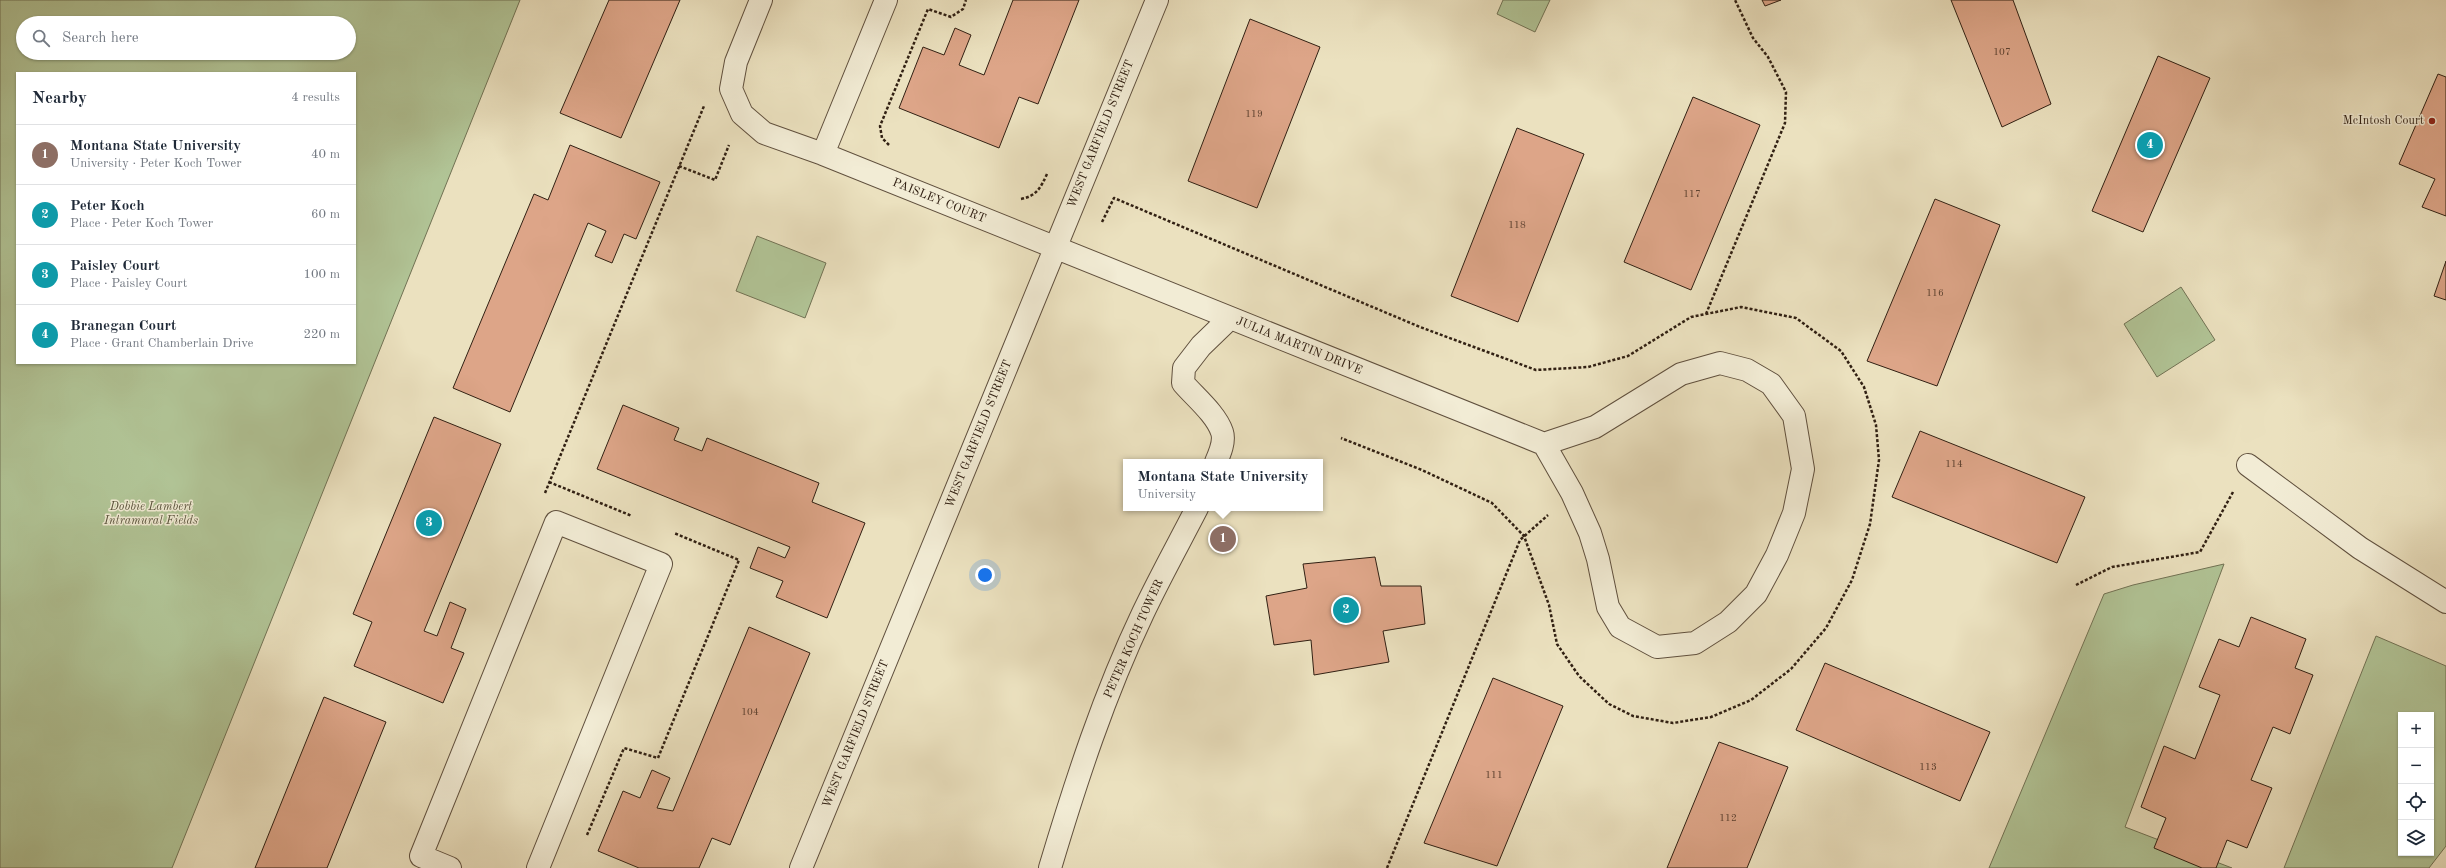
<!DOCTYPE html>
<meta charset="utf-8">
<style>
:root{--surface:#fff;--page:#f2f2f3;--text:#1f2937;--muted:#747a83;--line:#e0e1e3;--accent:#db2777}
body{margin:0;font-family:"Old Standard TT",serif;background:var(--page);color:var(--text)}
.controls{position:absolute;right:12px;bottom:12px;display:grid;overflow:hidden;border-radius:0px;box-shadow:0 1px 3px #0004}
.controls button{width:36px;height:36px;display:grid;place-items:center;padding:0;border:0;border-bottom:1px solid var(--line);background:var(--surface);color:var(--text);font:20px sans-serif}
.you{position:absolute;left:985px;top:575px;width:14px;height:14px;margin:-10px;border:3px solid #fff;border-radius:50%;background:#1a73e8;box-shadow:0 0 0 6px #1a73e833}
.badge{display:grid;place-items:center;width:26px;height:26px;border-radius:50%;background:var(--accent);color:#fff;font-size:13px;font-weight:700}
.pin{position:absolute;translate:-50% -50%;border:2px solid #fff;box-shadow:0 1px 4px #0006}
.popup{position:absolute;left:1123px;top:459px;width:200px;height:52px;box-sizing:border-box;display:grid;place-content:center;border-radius:0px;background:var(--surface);filter:drop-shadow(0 1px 3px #0005);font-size:13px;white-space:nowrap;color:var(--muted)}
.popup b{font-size:15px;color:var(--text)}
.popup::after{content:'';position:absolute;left:50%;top:100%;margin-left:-8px;border:8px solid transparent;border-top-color:var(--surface)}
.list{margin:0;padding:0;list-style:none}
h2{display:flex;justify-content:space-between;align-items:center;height:52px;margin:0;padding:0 16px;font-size:17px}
h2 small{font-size:13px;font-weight:400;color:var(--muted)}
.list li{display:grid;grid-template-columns:26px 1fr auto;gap:12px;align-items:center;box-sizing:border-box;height:60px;padding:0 16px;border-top:1px solid var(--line)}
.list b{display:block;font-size:15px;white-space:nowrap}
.list p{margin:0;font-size:13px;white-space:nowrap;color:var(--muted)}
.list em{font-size:13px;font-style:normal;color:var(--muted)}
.icon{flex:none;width:22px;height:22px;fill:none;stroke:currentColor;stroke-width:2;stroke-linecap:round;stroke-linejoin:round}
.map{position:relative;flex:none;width:2446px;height:868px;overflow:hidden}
.search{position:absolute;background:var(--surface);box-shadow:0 1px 3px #0004;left:16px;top:16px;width:340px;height:44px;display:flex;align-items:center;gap:10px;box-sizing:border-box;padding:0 14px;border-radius:22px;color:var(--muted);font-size:15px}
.panel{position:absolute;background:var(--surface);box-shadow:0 1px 3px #0004;left:16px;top:72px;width:340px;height:292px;border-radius:0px}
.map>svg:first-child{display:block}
</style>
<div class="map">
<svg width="2446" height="868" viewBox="0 0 2446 868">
<rect width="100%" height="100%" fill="#ebe1bf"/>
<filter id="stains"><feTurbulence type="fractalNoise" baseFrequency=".005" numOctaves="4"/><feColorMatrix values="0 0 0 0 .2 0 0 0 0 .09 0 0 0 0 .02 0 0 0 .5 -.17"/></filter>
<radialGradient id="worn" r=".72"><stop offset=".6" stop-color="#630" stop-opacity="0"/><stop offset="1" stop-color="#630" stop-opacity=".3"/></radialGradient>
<path fill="#b1c496" stroke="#717254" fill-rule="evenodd" d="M 0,0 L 520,0 L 172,868 L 0,868 ZM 23,23 L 349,23 L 349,53 L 23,53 ZM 17,73 L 355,73 L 355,363 L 17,363 Z
M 1503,0 L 1550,0 L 1535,32 L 1497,14 Z
M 757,236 L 826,263 L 805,318 L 736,291 Z
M 2181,287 L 2215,340 L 2157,377 L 2124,324 Z
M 2224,564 L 2125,827 L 2232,868 L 1989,868 L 2104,594 L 2133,585 Z
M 2376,636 L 2446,666 L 2446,846 L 2429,868 L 2284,868 ZM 2401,715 L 2431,715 L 2431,853 L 2401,853 Z"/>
<path fill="#dda588" stroke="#312013" d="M 609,0 L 680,0 L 621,138 L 560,113 Z
M 1013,0 L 1079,0 L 1038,104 L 1019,97 L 999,148 L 899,108 L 923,47 L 944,55 L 955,28 L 971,35 L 959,65 L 984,75 Z
M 1762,0 L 1781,0 L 1765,6 Z
M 1951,0 L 2013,0 L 2051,104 L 2002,127 Z
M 1250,19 L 1320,47 L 1257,208 L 1188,181 Z
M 2158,56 L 2210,78 L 2143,232 L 2092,211 Z
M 2438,74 L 2446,77 L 2446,216 L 2422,207 L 2435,179 L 2399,164 Z
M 1693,97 L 1760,125 L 1691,290 L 1624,262 Z
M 1517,128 L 1584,154 L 1518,322 L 1451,296 Z
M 570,145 L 660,182 L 636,239 L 624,234 L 612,263 L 595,256 L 606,231 L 588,223 L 510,412 L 453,388 L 534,194 L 548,200 Z
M 1935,199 L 2000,225 L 1937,386 L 1867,361 Z
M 2446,261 L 2446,300 L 2434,296 Z
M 623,405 L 679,428 L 674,440 L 702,451 L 707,438 L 819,483 L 812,502 L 865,523 L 827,618 L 776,597 L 783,581 L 750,568 L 758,547 L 785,558 L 790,547 L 597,469 Z
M 434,417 L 501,444 L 424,631 L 437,636 L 450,602 L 466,609 L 451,648 L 464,653 L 443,703 L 354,666 L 372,622 L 353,614 Z
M 1920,431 L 2085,497 L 2057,563 L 1892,497 Z
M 1375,557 L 1381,586 L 1421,586 L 1425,624 L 1383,631 L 1389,662 L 1314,675 L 1311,640 L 1274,645 L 1266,596 L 1307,588 L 1303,564 Z
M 2251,617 L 2306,639 L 2295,668 L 2313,675 L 2290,734 L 2273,727 L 2251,780 L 2272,788 L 2247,848 L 2227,840 L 2216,868 L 2202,868 L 2154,848 L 2166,818 L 2141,807 L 2164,746 L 2195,759 L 2220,695 L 2199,687 L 2219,639 L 2239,647 Z
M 749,627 L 810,653 L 730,845 L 712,838 L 699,868 L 639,868 L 598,851 L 623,791 L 640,798 L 652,770 L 670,778 L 657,808 L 673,811 Z
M 1825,663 L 1990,732 L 1960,801 L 1796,730 Z
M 1493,678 L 1563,706 L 1497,866 L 1424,843 Z
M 324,697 L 386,722 L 327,868 L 255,868 Z
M 1719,742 L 1788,767 L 1747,868 L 1667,868 Z"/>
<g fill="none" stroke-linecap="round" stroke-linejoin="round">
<defs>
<path id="minor" d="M 761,0 L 736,62 L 731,89 L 742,114 L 764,133 L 823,154 L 886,0
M 823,154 L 1544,444
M 1720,363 L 1747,370 L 1771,384 L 1794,416 L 1803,469 L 1794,513 L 1777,555 L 1756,594 L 1728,622 L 1695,643 L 1657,647 L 1620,627 L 1608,607 L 1598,559 L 1590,533 L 1572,493 L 1544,444 L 1595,427 L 1681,374 Z
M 1216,462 C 1220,453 1225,441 1222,432 C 1216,414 1195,397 1183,383 L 1184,368 L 1201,346 L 1230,318
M 2248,465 L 2360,548 L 2446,602
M 450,868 L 421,856 L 556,522 L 661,564 L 538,868
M 801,868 L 1157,0
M 1050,868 C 1076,781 1104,695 1143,613 C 1160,577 1179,543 1197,508"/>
</defs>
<use href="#minor" stroke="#60503e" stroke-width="24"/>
<path stroke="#312013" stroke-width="2.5" stroke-dasharray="3 2" stroke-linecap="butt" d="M 889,145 L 882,138 L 880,126 L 928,9 L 951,17 L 963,9 L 966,0
M 679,166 L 715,180 L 729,145
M 1021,199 C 1037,196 1041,187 1047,174
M 1102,222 L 1114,198 L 1420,327 L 1536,370 L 1588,367 L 1628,356 L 1691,317 L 1741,307 L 1796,318 L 1841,351 L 1864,387 L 1876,425 L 1879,460 L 1870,524 L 1852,580 L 1826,628 L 1791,669 L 1751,700 L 1711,717 L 1673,723 L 1633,716 L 1609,704 L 1579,676 L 1557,644 L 1549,605 L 1524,536 L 1492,503 L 1422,470 L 1341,438
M 1706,314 L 1785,123 L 1786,92 L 1768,57 L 1753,38 L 1735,0
M 549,482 L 632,516
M 545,493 L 704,106
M 2076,585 L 2112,567 L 2200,552 L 2233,492
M 587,835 L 624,748 L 658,758 L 739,560 L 674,533
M 1387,868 L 1520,540 L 1548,515"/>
<use href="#minor" stroke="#f2ecd5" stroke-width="22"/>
</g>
<circle fill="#8f2418" stroke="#f2ecd5" stroke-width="1.5" cx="2432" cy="121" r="4"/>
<g text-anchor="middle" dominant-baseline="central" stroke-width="3" stroke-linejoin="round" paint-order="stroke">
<g font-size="10" fill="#5c4130">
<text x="2002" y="52">107</text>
<text x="1254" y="114">119</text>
<text x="1692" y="194">117</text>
<text x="1517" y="225">118</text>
<text x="1935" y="293">116</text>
<text x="1954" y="464">114</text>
<text x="750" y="712">104</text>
<text x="1928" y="767">113</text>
<text x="1494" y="775">111</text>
<text x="1728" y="818">112</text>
</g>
<g font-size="12" fill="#312013" stroke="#f2ecd5" text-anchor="end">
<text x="2424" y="121">McIntosh Court</text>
</g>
<g font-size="12" fill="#312013" stroke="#f2ecd5">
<text transform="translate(1101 134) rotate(-68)">WEST GARFIELD STREET</text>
<text transform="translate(939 201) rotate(22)">PAISLEY COURT</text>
<text transform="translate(1299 346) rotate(22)">JULIA MARTIN DRIVE</text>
<text transform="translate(979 434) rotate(-68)">WEST GARFIELD STREET</text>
<text transform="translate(1134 639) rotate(-66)">PETER KOCH TOWER</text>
<text transform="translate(856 734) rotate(-68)">WEST GARFIELD STREET</text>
</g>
<g font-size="12" font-style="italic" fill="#57513a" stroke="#f2ecd5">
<text x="151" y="507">Dobbie Lambert<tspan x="151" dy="14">Intramural Fields</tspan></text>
</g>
</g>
<rect width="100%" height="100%" filter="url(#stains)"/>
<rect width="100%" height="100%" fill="url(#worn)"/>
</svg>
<div class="controls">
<button>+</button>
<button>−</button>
<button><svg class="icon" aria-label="locate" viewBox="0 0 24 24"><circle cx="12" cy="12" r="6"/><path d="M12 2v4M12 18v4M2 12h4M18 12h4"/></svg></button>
<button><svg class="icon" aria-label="layers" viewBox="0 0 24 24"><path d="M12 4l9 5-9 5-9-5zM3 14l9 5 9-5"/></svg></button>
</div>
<div class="you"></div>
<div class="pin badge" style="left:1223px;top:539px;background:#8d6e63">1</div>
<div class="popup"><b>Montana State University</b>University</div>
<div class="pin badge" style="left:1346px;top:610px;background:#0f9aa8">2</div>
<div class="pin badge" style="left:429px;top:523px;background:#0f9aa8">3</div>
<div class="pin badge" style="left:2150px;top:145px;background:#0f9aa8">4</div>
<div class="search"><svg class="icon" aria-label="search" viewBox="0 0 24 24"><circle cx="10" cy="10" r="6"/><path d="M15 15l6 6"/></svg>Search here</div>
<section class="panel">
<h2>Nearby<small>4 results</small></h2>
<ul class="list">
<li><span class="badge" style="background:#8d6e63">1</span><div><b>Montana State University</b><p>University · Peter Koch Tower</p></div><em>40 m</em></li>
<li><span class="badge" style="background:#0f9aa8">2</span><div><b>Peter Koch</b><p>Place · Peter Koch Tower</p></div><em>60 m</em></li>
<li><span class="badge" style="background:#0f9aa8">3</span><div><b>Paisley Court</b><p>Place · Paisley Court</p></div><em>100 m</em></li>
<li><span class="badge" style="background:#0f9aa8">4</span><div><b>Branegan Court</b><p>Place · Grant Chamberlain Drive</p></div><em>220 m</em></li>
</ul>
</section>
</div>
